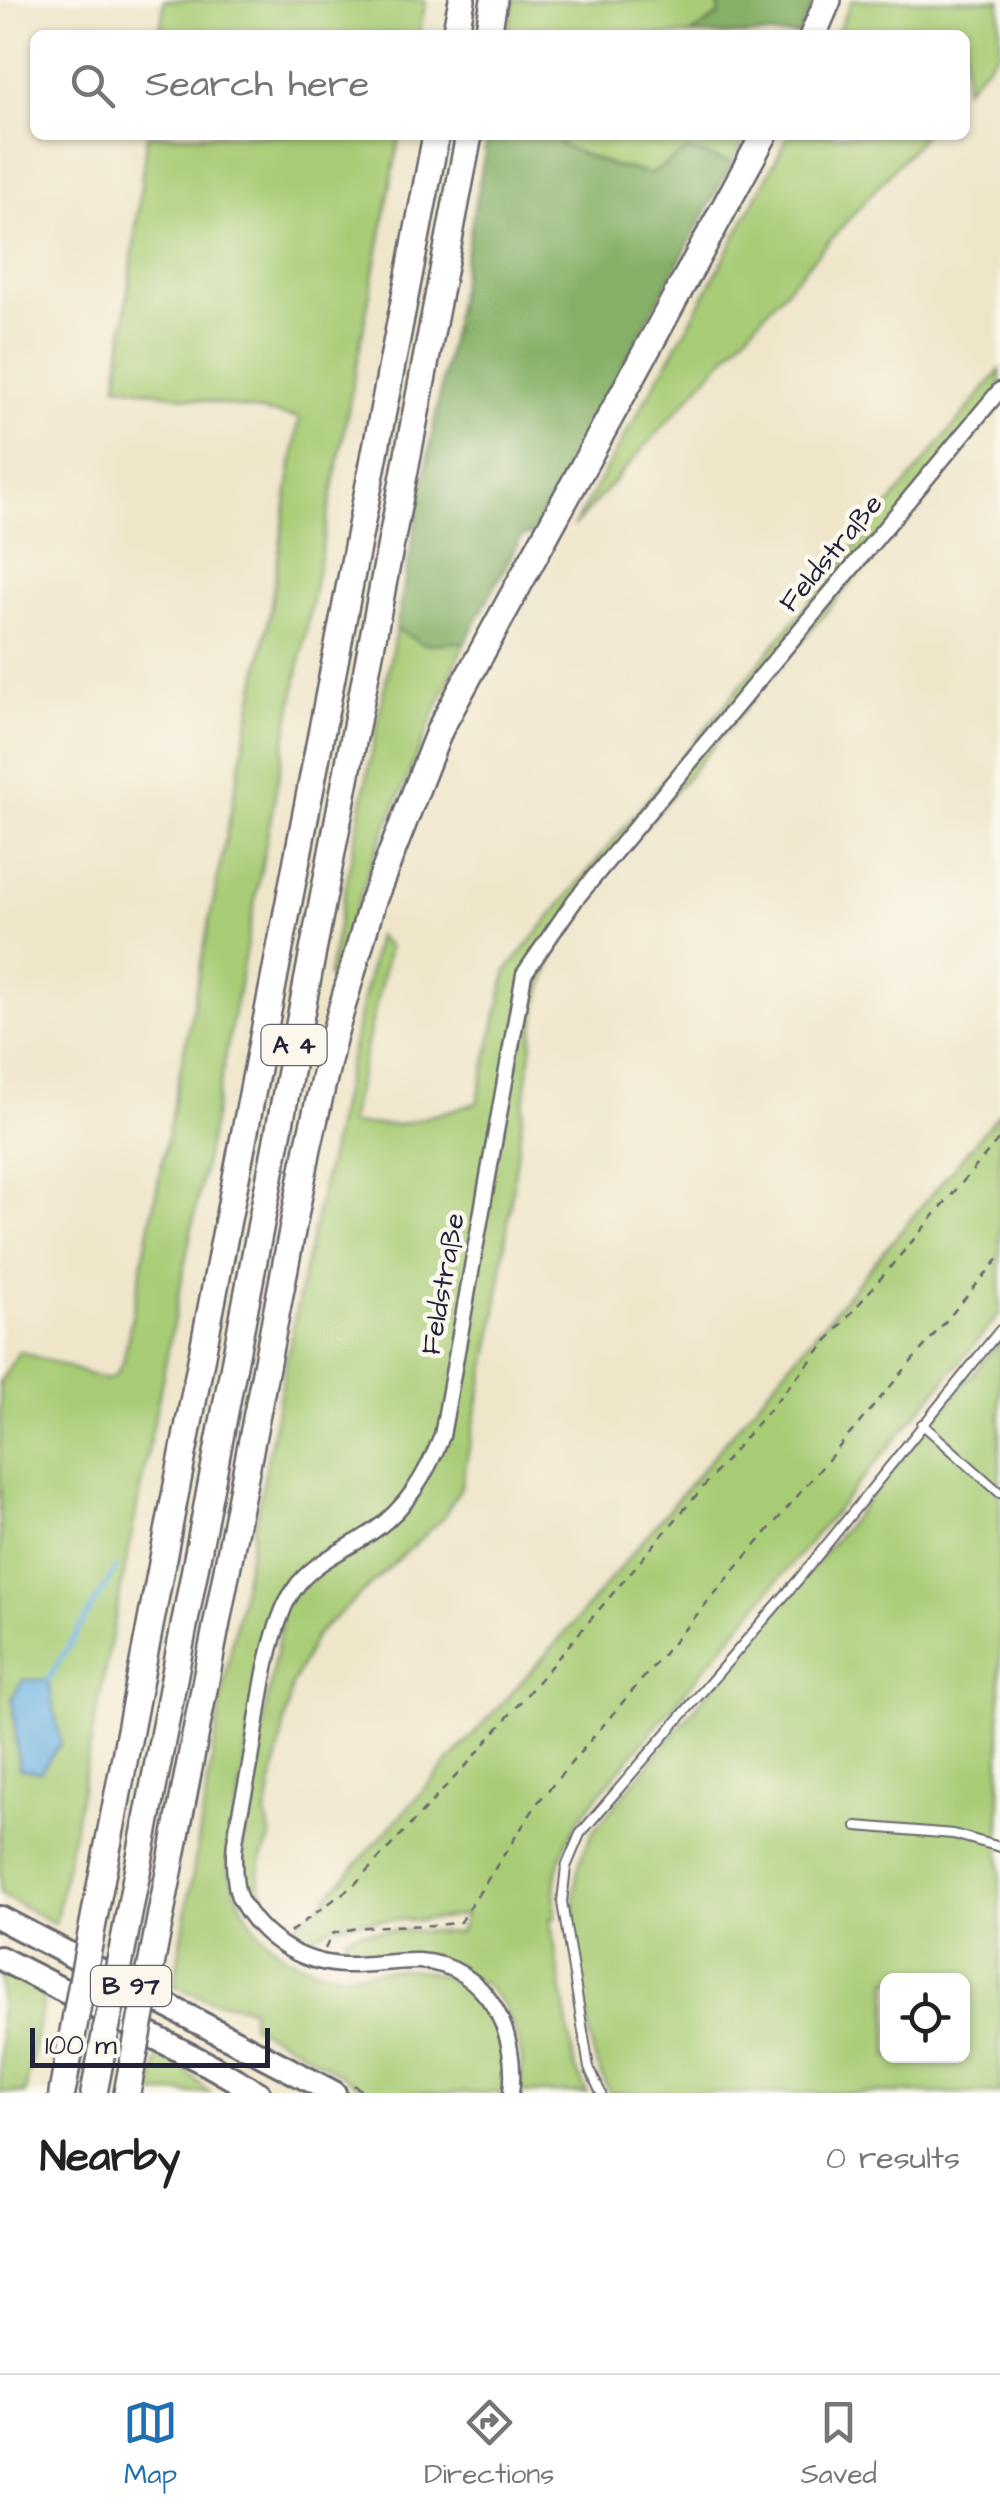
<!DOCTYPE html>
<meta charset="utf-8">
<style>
:root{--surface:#fff;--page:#f6f6f6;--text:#222;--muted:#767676;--line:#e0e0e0;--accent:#1f6fb2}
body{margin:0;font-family:"Architects Daughter",sans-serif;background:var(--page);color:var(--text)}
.controls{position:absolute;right:30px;bottom:30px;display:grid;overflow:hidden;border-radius:15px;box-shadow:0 2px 8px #0004}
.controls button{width:90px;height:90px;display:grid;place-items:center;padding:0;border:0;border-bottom:2px solid var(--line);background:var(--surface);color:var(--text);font:50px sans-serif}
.scale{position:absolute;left:30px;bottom:25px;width:240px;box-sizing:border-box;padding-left:10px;border:5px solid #22223b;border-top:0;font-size:28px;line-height:35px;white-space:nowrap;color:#22223b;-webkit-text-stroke:8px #fbf7ec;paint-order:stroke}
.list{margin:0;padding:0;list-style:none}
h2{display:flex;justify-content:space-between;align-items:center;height:130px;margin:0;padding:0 40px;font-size:42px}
h2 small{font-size:32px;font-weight:400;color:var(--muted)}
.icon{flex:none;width:55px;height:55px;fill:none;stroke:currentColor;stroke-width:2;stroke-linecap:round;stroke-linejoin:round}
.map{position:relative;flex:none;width:1000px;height:2093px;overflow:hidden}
.search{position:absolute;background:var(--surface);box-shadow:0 2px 8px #0004;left:30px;right:30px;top:30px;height:110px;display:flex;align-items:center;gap:25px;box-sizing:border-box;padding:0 35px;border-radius:15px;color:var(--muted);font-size:38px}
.sheet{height:280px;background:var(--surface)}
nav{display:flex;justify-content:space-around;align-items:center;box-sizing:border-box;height:140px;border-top:2px solid var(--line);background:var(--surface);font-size:28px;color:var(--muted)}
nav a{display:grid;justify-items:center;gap:5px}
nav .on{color:var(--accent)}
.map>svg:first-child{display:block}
</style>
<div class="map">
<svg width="1000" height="2093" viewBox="0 0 1000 2093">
<rect width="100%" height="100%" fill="#fbf7ec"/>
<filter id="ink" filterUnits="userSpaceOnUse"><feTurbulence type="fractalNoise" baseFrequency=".01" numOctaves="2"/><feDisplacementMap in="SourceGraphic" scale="20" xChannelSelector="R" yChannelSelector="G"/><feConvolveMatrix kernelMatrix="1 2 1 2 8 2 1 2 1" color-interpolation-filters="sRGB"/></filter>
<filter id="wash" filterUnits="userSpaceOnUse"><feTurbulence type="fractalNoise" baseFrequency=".0048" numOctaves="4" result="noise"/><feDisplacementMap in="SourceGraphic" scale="40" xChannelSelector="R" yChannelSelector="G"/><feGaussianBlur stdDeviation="2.25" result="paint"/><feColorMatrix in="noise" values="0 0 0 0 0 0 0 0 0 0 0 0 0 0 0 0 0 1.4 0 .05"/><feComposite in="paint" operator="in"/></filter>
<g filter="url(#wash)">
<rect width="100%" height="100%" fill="#efe6ca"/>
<path fill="#a8cc76" stroke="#657758" stroke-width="2.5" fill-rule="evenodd" d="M 164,0 L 426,0 L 419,35 L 160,35 Z
M 514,0 L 718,0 L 720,14 L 690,35 L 591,35 L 581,31 L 573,35 L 507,35 Z
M 852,0 L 1000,0 L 1000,50 L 965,89 L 965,35 L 836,35 Z
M 147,135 L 400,135 L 222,1075 L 55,1924 L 0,1894 L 0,1382 L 19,1351 L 106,1380 L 115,1376 L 123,1362 L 270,612 L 299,418 L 117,385 Z
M 562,135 L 747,135 L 732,163 L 688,150 L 651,174 L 607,164 L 560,145 Z
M 789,135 L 924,135 L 573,527 L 694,315 Z
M 1000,370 L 1000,406 L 617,860 L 553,955 L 537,1006 L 494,1327 L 461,1487 L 442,1519 L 315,1636 L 292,1686 L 266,1814 L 271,1839 C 247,1878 264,1897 282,1933 L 318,1907 L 567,1631 L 1000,1112 L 1000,1314 L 582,1815 C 559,1851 553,1875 555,1918 L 550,1918 L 575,2067 L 587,2093 L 519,2093 L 522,2066 L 518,2039 L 501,2002 L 485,1985 L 419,1955 L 352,1958 L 343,1948 L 346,1936 L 363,1931 L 400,1930 L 459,1933 L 465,1914 C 406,1931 345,1902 299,1947 C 249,1919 240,1885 244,1831 L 282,1619 L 273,1604 L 227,1862 C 242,1926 281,1974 352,1973 C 375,1972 398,1966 420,1970 C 478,1979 518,2035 504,2093 L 370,2093 L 297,2048 L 251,2025 L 251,2008 L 209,2000 L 174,1986 L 227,1669 L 301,1285 L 377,936 L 389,947 L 349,1124 L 398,1125 L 477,1103 L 507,970 Z
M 396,629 L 423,644 L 465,642 L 371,863 L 334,977 L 328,977 Z
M 1000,1341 L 1000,2093 L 609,2093 L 593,2053 L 571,1922 L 574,1920 C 573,1885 577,1861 594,1830 ZM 888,1980 L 962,1980 L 962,2056 L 888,2056 Z
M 0,1970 L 44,1995 L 25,2093 L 0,2093 Z
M 159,2054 L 184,2069 L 210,2093 L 151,2093 Z"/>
<path fill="#86b067" stroke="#546951" stroke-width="2.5" d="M 718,0 L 815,0 L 799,35 L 690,35 L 720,15 Z
M 488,135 L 562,135 L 560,145 L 612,166 L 651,174 L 688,150 L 732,163 L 532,534 L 521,537 L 465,642 L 423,644 L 396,629 Z"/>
<path fill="#6db4e4" stroke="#486b90" stroke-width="2.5" d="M 23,1680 L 48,1680 L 61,1743 L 40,1772 L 19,1769 L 12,1697 Z"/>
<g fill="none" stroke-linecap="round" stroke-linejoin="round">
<path stroke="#6db4e4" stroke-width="5" d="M 48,1680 L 116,1568"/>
</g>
</g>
<g filter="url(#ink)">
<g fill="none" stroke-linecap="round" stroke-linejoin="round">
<defs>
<path id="lane" d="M 922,1424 L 1000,1493
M 857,1826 L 953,1834 L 1000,1847
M 601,2093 L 589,2068 L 562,1902 L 566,1867 L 580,1834 L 798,1580 L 1000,1330"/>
<path id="street" d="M 511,2093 C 519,2033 487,1965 419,1961 C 394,1960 369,1966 344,1965 C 300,1963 261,1938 240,1899 C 235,1889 234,1867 234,1855 C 235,1826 245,1794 250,1765 C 259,1715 263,1658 283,1610 C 286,1601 293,1591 298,1584 C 319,1559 346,1550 372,1532 C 407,1508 426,1475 442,1436 L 524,974 L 575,900 L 1000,390"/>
<path id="primary" d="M 0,1918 L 334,2093
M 0,1958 L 211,2066 L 258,2093"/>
<path id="highway" d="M 455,35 L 462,0
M 488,35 L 494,0
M 813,35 L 828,0
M 90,1939 L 436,135
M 121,1956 L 469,135
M 150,1971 L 308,1148 L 334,1035 L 372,903 L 440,729 L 764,135
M 62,2093 L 76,2015
M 94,2093 L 106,2030
M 127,2093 L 136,2046"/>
</defs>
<use href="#lane" stroke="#6a676d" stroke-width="12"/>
<use href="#street" stroke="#6a676d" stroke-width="19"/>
<use href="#primary" stroke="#6a676d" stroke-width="28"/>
<use href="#highway" stroke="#6a676d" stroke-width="30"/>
<path stroke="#6a676d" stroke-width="2.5" stroke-dasharray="8 8" stroke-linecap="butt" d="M 290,1932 L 354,1885 L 472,1759 L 1000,1138
M 325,1949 L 332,1934 C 373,1920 418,1930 460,1922 L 539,1801 L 1000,1257
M 354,2085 L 365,2093"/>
<use href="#lane" stroke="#fff" stroke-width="8"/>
<use href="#street" stroke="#fff" stroke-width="14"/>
<use href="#primary" stroke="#fff" stroke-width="22"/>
<use href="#highway" stroke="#fff" stroke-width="25"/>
<defs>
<path id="highway-bridge" d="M 76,2015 L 90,1939
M 106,2030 L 121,1956
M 136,2046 L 150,1971"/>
</defs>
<use href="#highway-bridge" stroke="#6a676d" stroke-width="30" stroke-linecap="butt"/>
<use href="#highway-bridge" stroke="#fff" stroke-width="25"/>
</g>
</g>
<g text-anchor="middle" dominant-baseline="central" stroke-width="9" stroke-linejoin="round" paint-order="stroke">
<g fill="#fbf7ec" stroke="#636270" stroke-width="2.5">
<rect x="261.5" y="1025" width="65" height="40" rx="8"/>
<rect x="91" y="1966" width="80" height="40" rx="8"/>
</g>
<g font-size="25" font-weight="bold" fill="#22223b">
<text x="294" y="1045">A 4</text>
<text x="131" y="1986">B 97</text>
</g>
<g font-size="28" fill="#22223b" stroke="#fbf7ec">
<text transform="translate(831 553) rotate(-50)">Feldstraße</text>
<text transform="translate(443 1284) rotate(-80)">Feldstraße</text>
</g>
</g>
</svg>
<div class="controls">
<button><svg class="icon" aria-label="locate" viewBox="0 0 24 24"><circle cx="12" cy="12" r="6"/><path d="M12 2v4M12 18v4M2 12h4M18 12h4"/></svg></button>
</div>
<div class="scale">100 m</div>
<div class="search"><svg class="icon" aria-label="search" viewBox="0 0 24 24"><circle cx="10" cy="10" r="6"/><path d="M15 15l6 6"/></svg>Search here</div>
</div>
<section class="sheet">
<h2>Nearby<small>0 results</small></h2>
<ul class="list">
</ul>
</section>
<nav>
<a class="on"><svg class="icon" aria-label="map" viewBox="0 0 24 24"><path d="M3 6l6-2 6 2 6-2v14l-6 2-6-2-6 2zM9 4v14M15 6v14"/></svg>Map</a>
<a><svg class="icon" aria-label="directions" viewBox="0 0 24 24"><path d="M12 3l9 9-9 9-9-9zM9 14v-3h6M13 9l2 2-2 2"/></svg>Directions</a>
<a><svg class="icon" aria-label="saved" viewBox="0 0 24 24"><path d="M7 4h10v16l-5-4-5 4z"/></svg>Saved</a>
</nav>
